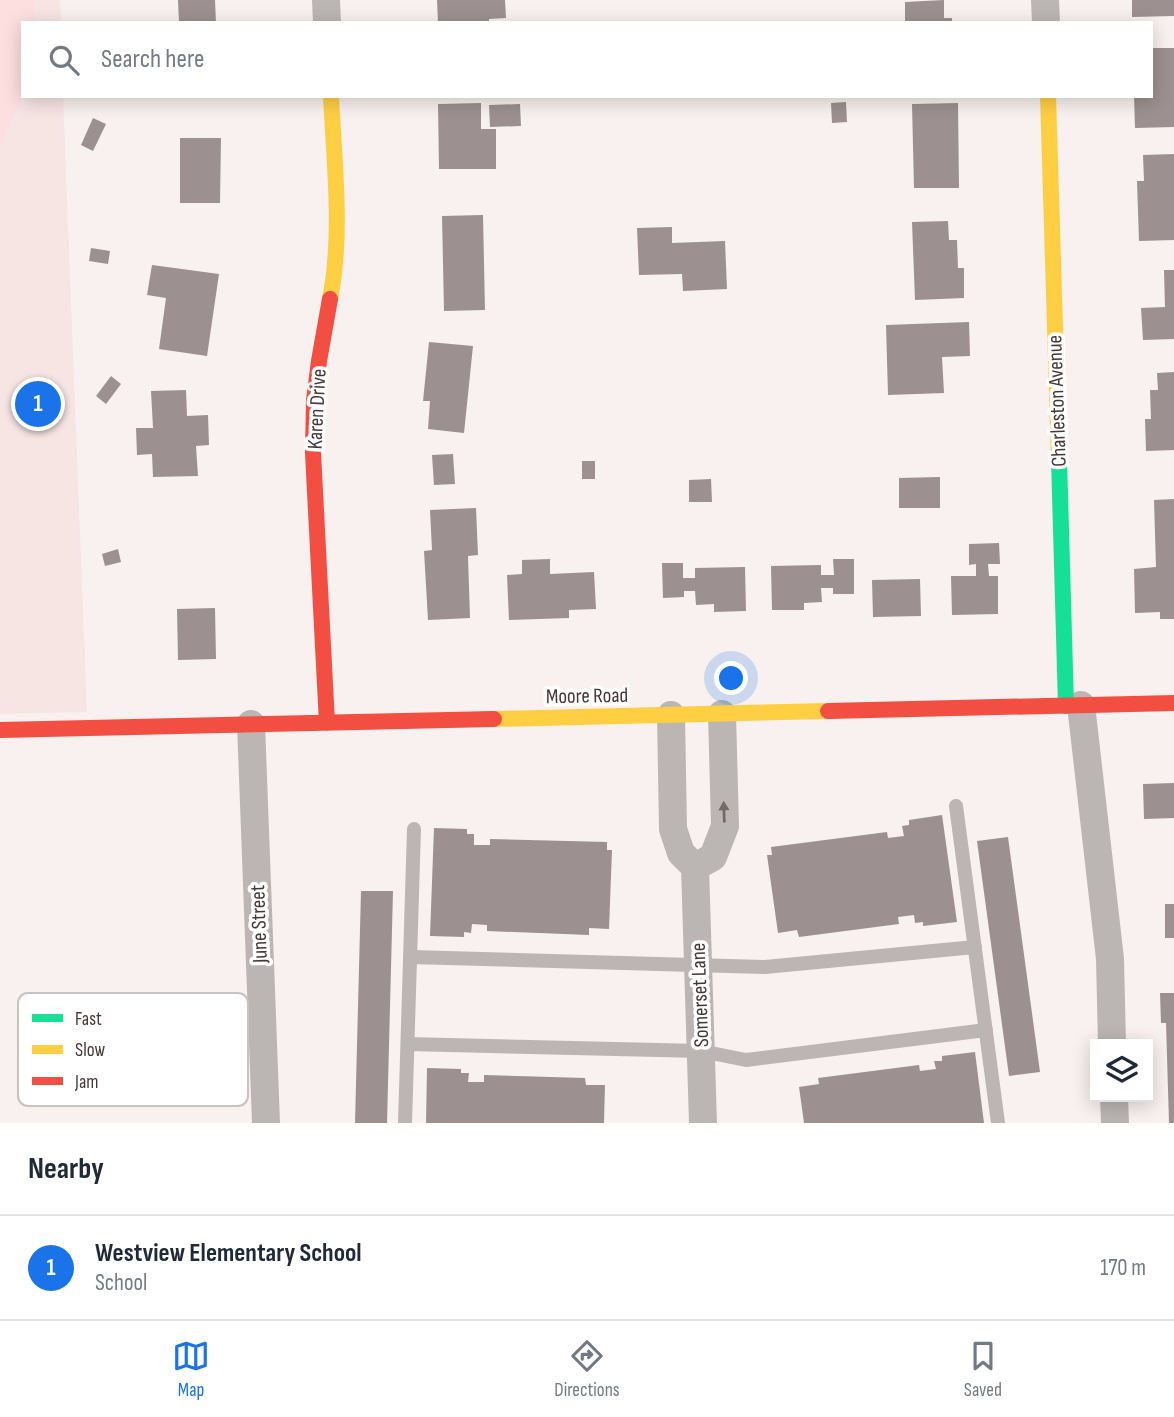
<!DOCTYPE html>
<style>
:root{--surface:#fff;--page:#f2f2f3;--text:#1f2937;--muted:#747a83;--line:#e0e1e3;--accent:#1a73e8}
body{margin:0;font-family:"Sofia Sans Condensed",sans-serif;background:var(--page);color:var(--text)}
.controls{position:absolute;right:21px;bottom:21px;display:grid;overflow:hidden;border-radius:0px;box-shadow:0 4px 18px #0003}
.controls button{width:63px;height:63px;display:grid;place-items:center;padding:0;border:0;border-bottom:2px solid var(--line);background:var(--surface);color:var(--text);font:35px sans-serif}
.you{position:absolute;left:732px;top:679px;width:24px;height:24px;margin:-18px;border:5px solid #fff;border-radius:50%;background:#1a73e8;box-shadow:0 0 0 10px #1a73e833}
.badge{display:grid;place-items:center;width:46px;height:46px;border-radius:50%;background:var(--accent);color:#fff;font-size:23px;font-weight:700}
.pin{position:absolute;translate:-50% -50%;border:4px solid #fff;box-shadow:0 2px 7px #0006}
.list{margin:0;padding:0;list-style:none}
h2{display:flex;justify-content:space-between;align-items:center;height:91px;margin:0;padding:0 28px;font-size:30px}
h2 small{font-size:23px;font-weight:400;color:var(--muted)}
.list li{display:grid;grid-template-columns:46px 1fr auto;gap:21px;align-items:center;box-sizing:border-box;height:105px;padding:0 28px;border-top:2px solid var(--line)}
.list b{display:block;font-size:26px;white-space:nowrap}
.list p{margin:0;font-size:23px;white-space:nowrap;color:var(--muted)}
.list em{font-size:23px;font-style:normal;color:var(--muted)}
.icon{flex:none;width:38px;height:38px;fill:none;stroke:currentColor;stroke-width:2;stroke-linecap:round;stroke-linejoin:round}
.map{position:relative;flex:none;width:1174px;height:1123px;overflow:hidden}
.search{position:absolute;background:var(--surface);box-shadow:0 4px 18px #0003;left:21px;right:21px;top:21px;height:77px;display:flex;align-items:center;gap:18px;box-sizing:border-box;padding:0 24px;border-radius:0px;color:var(--muted);font-size:26px}
.sheet{height:196px;background:var(--surface)}
nav{display:flex;justify-content:space-around;align-items:center;box-sizing:border-box;height:98px;border-top:2px solid var(--line);background:var(--surface);font-size:19px;color:var(--muted)}
nav a{display:grid;justify-items:center;gap:4px}
nav .on{color:var(--accent)}
.map>svg:first-child{display:block}
</style>
<div class="map">
<svg width="1174" height="1123" viewBox="0 0 1174 1123">
<rect width="100%" height="100%" fill="#f8f1f0"/>
<path fill="#f7e5e4" d="M 0,0 L 60,0 L 61,23 L 23,23 L 23,96 L 63,96 L 87,712 L 0,714 Z"/>
<path fill="#fcdfde" d="M 0,0 L 35,0 L 35,23 L 23,23 L 23,95 L 0,148 Z"/>
<path fill="#9c9090" d="M 178,0 L 215,0 L 216,23 L 179,23 Z
M 437,0 L 505,0 L 506,18 L 489,19 L 489,23 L 438,23 Z
M 944,0 L 944,18 L 952,18 L 952,23 L 905,23 L 905,2 Z
M 1132,0 L 1174,0 L 1174,16 L 1132,17 Z
M 1151,48 L 1174,48 L 1174,127 L 1135,128 L 1134,96 L 1151,96 Z
M 846,102 L 847,122 L 832,123 L 831,103 Z
M 481,103 L 481,129 L 496,129 L 496,169 L 439,169 L 438,104 Z
M 958,103 L 959,188 L 914,188 L 912,104 Z
M 520,104 L 521,126 L 490,127 L 489,105 Z
M 93,118 L 106,124 L 93,151 L 81,145 Z
M 180,138 L 221,138 L 220,203 L 180,203 Z
M 1174,154 L 1174,240 L 1139,241 L 1137,181 L 1144,181 L 1143,155 Z
M 483,215 L 485,310 L 444,311 L 442,216 Z
M 948,221 L 949,240 L 957,240 L 958,268 L 964,268 L 964,298 L 915,300 L 912,222 Z
M 672,227 L 672,243 L 725,241 L 727,289 L 683,291 L 682,274 L 639,275 L 637,228 Z
M 91,248 L 110,251 L 108,264 L 89,261 Z
M 152,265 L 219,274 L 207,356 L 159,349 L 166,298 L 147,295 Z
M 1164,270 L 1174,270 L 1174,339 L 1143,340 L 1141,308 L 1165,307 Z
M 969,322 L 970,356 L 942,357 L 944,393 L 888,395 L 886,325 Z
M 429,342 L 473,346 L 464,433 L 428,429 L 430,401 L 423,401 Z
M 1174,372 L 1174,450 L 1146,451 L 1145,419 L 1151,419 L 1150,390 L 1158,390 L 1157,373 Z
M 111,376 L 121,384 L 106,404 L 96,396 Z
M 186,390 L 187,416 L 208,415 L 209,445 L 196,446 L 198,476 L 153,477 L 152,454 L 137,455 L 136,428 L 153,428 L 151,391 Z
M 453,454 L 455,484 L 434,485 L 432,455 Z
M 582,461 L 595,461 L 595,479 L 582,479 Z
M 940,477 L 940,508 L 899,508 L 899,478 Z
M 711,479 L 712,502 L 689,502 L 689,480 Z
M 1174,499 L 1174,619 L 1160,619 L 1160,612 L 1135,613 L 1134,569 L 1156,567 L 1154,500 Z
M 476,508 L 478,555 L 468,556 L 470,618 L 428,620 L 424,551 L 432,550 L 430,510 Z
M 999,543 L 1000,564 L 988,564 L 989,576 L 998,576 L 998,614 L 952,615 L 951,576 L 976,576 L 976,564 L 969,565 L 969,544 Z
M 118,549 L 121,562 L 105,566 L 102,554 Z
M 550,559 L 550,574 L 594,572 L 596,609 L 569,610 L 569,618 L 509,620 L 507,575 L 522,574 L 522,560 Z
M 833,559 L 854,559 L 854,594 L 833,594 L 833,588 L 821,588 L 822,602 L 804,603 L 804,610 L 772,610 L 771,566 L 821,565 L 821,575 L 834,575 Z
M 662,563 L 683,563 L 683,578 L 695,578 L 695,568 L 745,567 L 746,611 L 714,612 L 714,604 L 696,605 L 695,591 L 684,591 L 684,597 L 663,598 Z
M 920,579 L 921,616 L 873,617 L 872,580 Z
M 215,608 L 216,659 L 178,660 L 177,609 Z
M 1174,783 L 1174,818 L 1144,819 L 1143,784 Z
M 942,815 L 957,922 L 923,926 L 923,922 L 915,923 L 914,915 L 898,917 L 899,924 L 799,937 L 797,930 L 778,933 L 767,855 L 772,855 L 771,847 L 887,832 L 888,838 L 904,836 L 902,826 L 909,825 L 909,820 Z
M 434,828 L 467,829 L 467,834 L 474,834 L 474,845 L 490,845 L 490,839 L 607,842 L 607,850 L 612,850 L 609,929 L 589,928 L 589,935 L 487,931 L 487,925 L 472,924 L 471,933 L 464,932 L 464,937 L 430,936 Z
M 1008,837 L 1040,1072 L 1009,1076 L 977,841 Z
M 361,891 L 393,891 L 387,1123 L 355,1123 Z
M 1165,904 L 1174,904 L 1174,938 L 1165,938 Z
M 1160,993 L 1174,993 L 1174,1123 L 1169,1123 L 1166,1023 L 1161,1023 Z
M 975,1052 L 984,1123 L 804,1123 L 799,1087 L 819,1084 L 818,1078 L 919,1065 L 920,1071 L 936,1069 L 934,1061 L 942,1061 L 942,1056 Z
M 427,1068 L 461,1069 L 461,1073 L 469,1073 L 468,1082 L 484,1082 L 484,1075 L 585,1078 L 586,1085 L 605,1085 L 604,1123 L 426,1123 Z"/>
<g fill="none" stroke-linecap="round" stroke-linejoin="round">
<path stroke="#bbb6b4" stroke-width="14" d="M 956,806 L 998,1123
M 410,957 L 765,967 L 975,947
M 408,1044 L 701,1051 L 746,1060 L 986,1030
M 405,1123 L 414,829"/>
<path stroke="#bbb6b4" stroke-width="28" d="M 326,0 L 327,23
M 1045,0 L 1046,23
M 1081,705 L 1110,959 L 1112,1044
M 671,715 L 673,829 L 681,853 L 695,867 L 703,1123
M 251,724 L 266,1123
M 695,867 L 713,857 L 725,826 L 722,714
M 1114,1097 L 1115,1123"/>
<path stroke="#16e098" stroke-width="16" d="M 1059,459 L 1066,706"/>
<path stroke="#ffcf43" stroke-width="16" d="M 1048,96 L 1059,459
M 330,299 C 343,233 334,163 331,96
M 494,719 L 828,711"/>
<path stroke="#f24e42" stroke-width="16" d="M 828,711 L 1174,703
M 327,723 L 313,453 L 314,400 L 319,361 L 330,299
M 0,730 L 494,719"/>
</g>
<defs><path id="oneway-solid" d="M-6-.8H1V-3.2L6.5 0L1 3.2V.8H-6Z" transform="scale(1.75)"/></defs>
<use fill="#746a68" href="#oneway-solid" transform="translate(724 812) rotate(-92)"/>
<g text-anchor="middle" dominant-baseline="central" stroke-width="7" stroke-linejoin="round" paint-order="stroke">
<g font-size="21" fill="#443736" stroke="#fff">
<text transform="translate(1057 401) rotate(-92)">Charleston Avenue</text>
<text transform="translate(317 409) rotate(-87)">Karen Drive</text>
<text transform="translate(587 696) rotate(-1)">Moore Road</text>
<text transform="translate(259 924) rotate(-92)">June Street</text>
<text transform="translate(700 995) rotate(-92)">Somerset Lane</text>
</g>
</g>
<rect x="18" y="993" width="230" height="113" rx="10" fill="#fff" stroke="#c7c3c3" stroke-width="2"/>
<rect x="32" y="1014" width="31" height="8" fill="#16e098"/>
<rect x="32" y="1045" width="31" height="9" fill="#ffcf43"/>
<rect x="32" y="1077" width="31" height="8" fill="#f24e42"/>
<g font-size="19" fill="#443736">
<text x="75" y="1025">Fast</text>
<text x="75" y="1056">Slow</text>
<text x="75" y="1088">Jam</text>
</g>
</svg>
<div class="controls">
<button><svg class="icon" aria-label="layers" viewBox="0 0 24 24"><path d="M12 4l9 5-9 5-9-5zM3 14l9 5 9-5"/></svg></button>
</div>
<div class="you"></div>
<div class="pin badge" style="left:38px;top:404px">1</div>
<div class="search"><svg class="icon" aria-label="search" viewBox="0 0 24 24"><circle cx="10" cy="10" r="6"/><path d="M15 15l6 6"/></svg>Search here</div>
</div>
<section class="sheet">
<h2>Nearby<small></small></h2>
<ul class="list">
<li><span class="badge">1</span><div><b>Westview Elementary School</b><p>School</p></div><em>170 m</em></li>
</ul>
</section>
<nav>
<a class="on"><svg class="icon" aria-label="map" viewBox="0 0 24 24"><path d="M3 6l6-2 6 2 6-2v14l-6 2-6-2-6 2zM9 4v14M15 6v14"/></svg>Map</a>
<a><svg class="icon" aria-label="directions" viewBox="0 0 24 24"><path d="M12 3l9 9-9 9-9-9zM9 14v-3h6M13 9l2 2-2 2"/></svg>Directions</a>
<a><svg class="icon" aria-label="saved" viewBox="0 0 24 24"><path d="M7 4h10v16l-5-4-5 4z"/></svg>Saved</a>
</nav>
